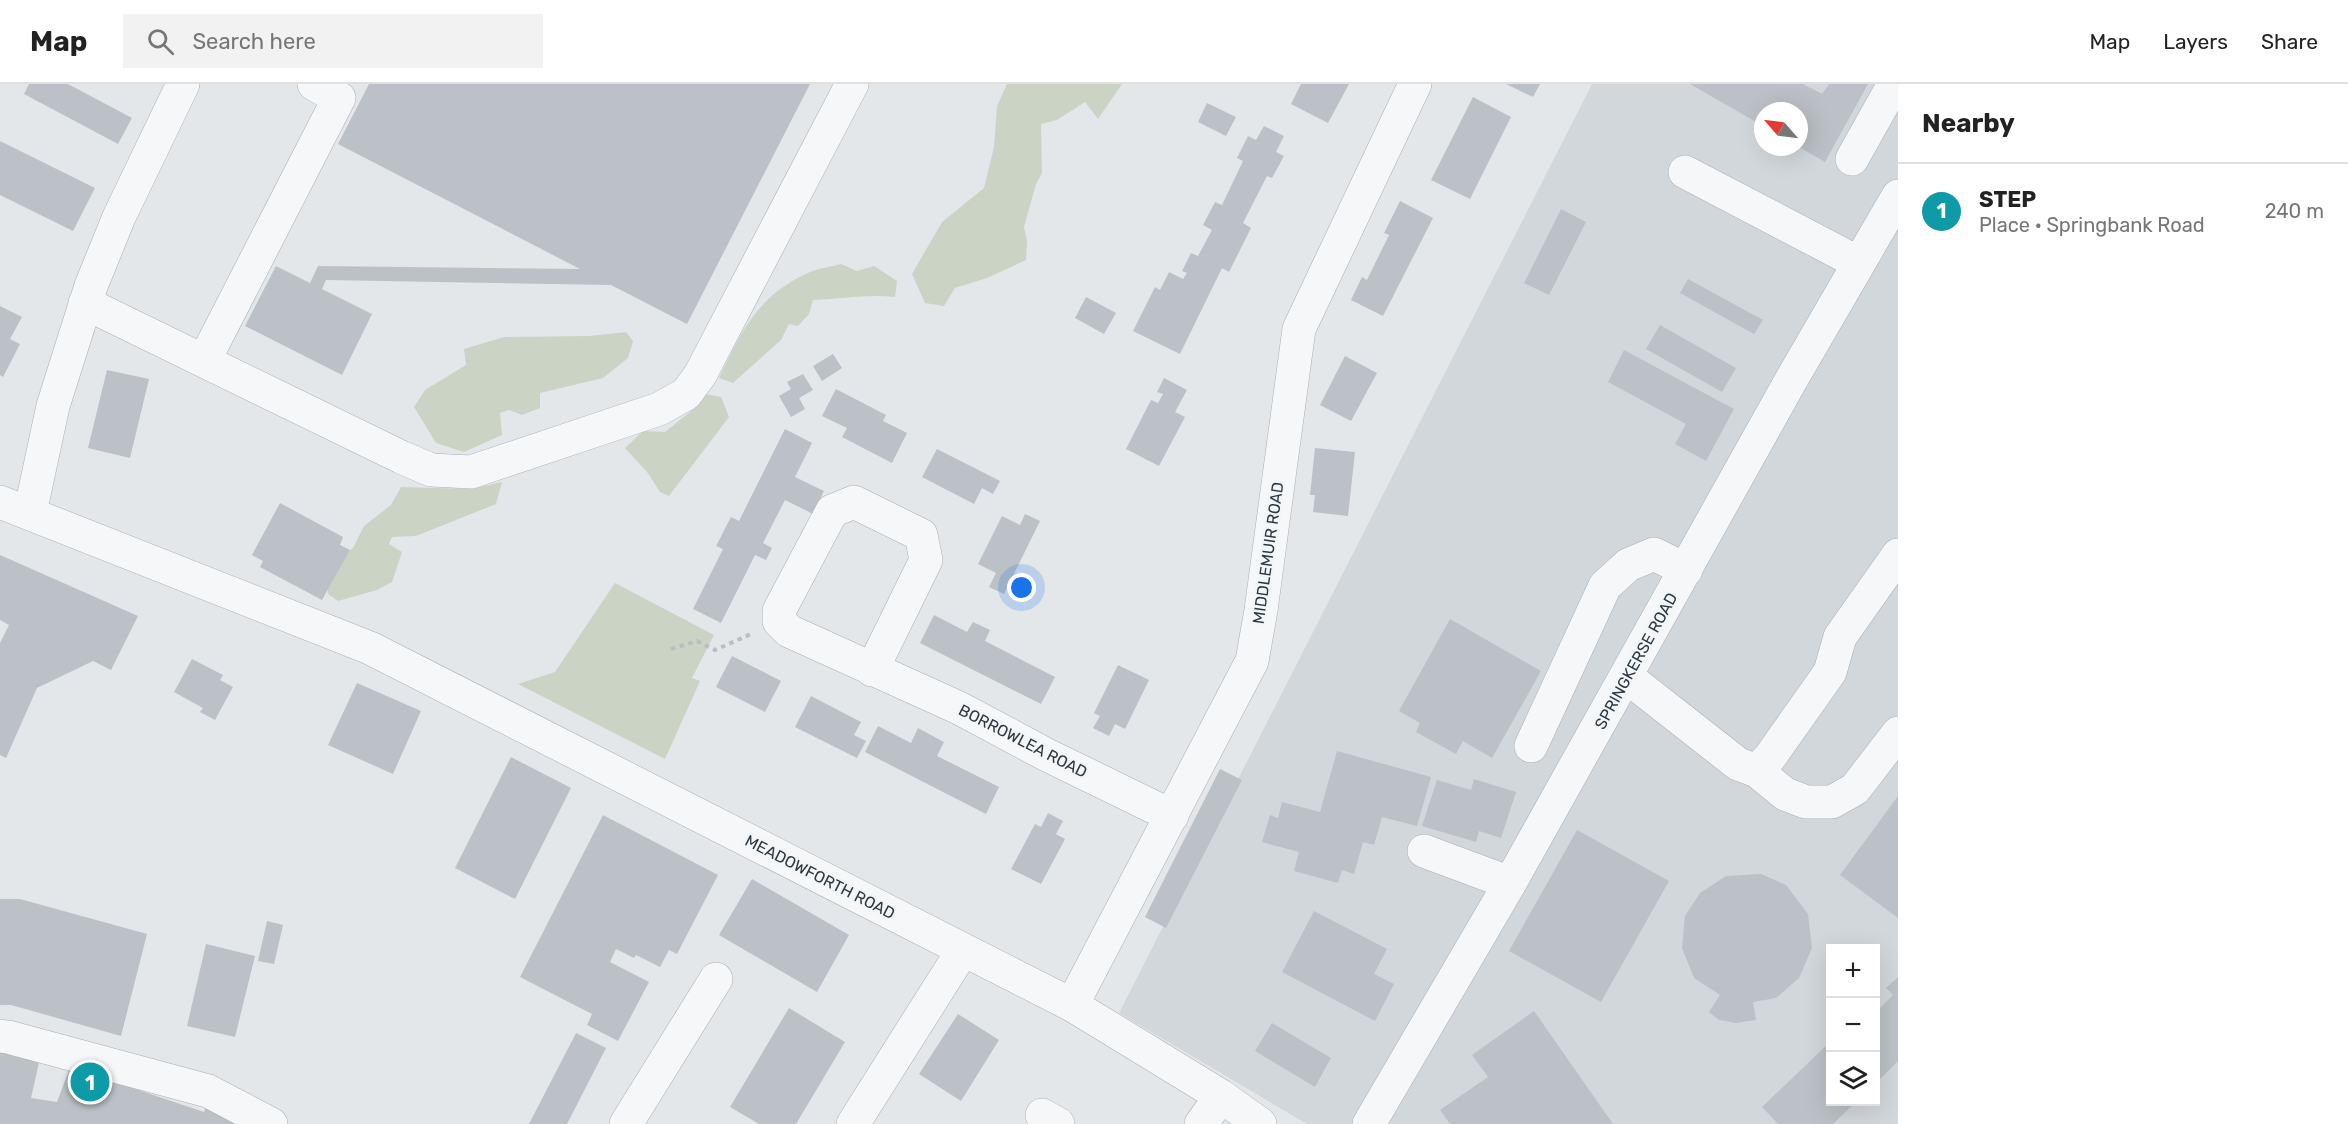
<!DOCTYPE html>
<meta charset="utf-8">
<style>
:root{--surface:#fff;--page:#f2f2f2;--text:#222;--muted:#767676;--line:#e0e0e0;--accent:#c15677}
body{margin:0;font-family:Rubik,sans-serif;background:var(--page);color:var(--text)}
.controls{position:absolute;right:18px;bottom:18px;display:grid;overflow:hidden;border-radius:0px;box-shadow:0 6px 24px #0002}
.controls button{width:54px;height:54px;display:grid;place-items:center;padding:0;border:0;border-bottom:2px solid var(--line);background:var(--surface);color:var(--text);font:30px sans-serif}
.compass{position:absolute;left:1754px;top:18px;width:54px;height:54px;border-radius:50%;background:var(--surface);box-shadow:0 6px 24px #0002;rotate:298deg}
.you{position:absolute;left:1022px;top:504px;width:21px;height:21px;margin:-15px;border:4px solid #fff;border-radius:50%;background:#1a73e8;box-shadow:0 0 0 9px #1a73e833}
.badge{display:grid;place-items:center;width:39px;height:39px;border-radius:50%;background:var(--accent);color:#fff;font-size:20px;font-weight:700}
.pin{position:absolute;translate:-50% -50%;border:3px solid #fff;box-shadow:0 2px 6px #0006}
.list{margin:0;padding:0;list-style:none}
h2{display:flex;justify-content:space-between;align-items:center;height:78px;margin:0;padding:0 24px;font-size:26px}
h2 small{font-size:20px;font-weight:400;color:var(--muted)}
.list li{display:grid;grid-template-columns:39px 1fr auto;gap:18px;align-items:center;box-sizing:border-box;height:96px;padding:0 24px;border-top:2px solid var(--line)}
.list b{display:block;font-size:22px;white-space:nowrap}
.list p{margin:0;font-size:20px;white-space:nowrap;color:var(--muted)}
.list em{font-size:20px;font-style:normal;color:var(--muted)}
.icon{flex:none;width:33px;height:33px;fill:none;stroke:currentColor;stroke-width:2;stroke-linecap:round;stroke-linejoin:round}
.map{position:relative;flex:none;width:1898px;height:1040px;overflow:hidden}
header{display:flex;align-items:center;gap:36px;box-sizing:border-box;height:84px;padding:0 30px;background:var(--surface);border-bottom:2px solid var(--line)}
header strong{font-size:28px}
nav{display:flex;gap:33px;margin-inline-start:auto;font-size:21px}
.search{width:420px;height:54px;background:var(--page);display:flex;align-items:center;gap:15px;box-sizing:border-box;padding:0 21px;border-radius:0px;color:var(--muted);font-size:22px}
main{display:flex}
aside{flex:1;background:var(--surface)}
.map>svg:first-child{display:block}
</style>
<header>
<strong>Map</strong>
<div class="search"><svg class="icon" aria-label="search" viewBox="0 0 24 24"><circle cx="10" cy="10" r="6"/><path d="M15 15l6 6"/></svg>Search here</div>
<nav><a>Map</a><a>Layers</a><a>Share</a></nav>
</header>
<main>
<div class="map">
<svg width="1898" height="1040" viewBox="0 0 1898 1040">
<rect width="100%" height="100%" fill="#e3e7ea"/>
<path fill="#d2d7dc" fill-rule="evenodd" d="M 1592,0 L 1898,0 L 1898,1040 L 1307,1040 L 1119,929 ZM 1763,27 L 1799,27 L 1799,63 L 1763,63 ZM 1830,864 L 1876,864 L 1876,1018 L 1830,1018 Z"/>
<path fill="#cbd3c5" d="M 1007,0 L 1122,0 L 1098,35 L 1085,18 L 1057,36 L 1041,40 L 1042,89 L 1036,100 L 1024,143 L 1027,157 L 1026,176 L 987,194 L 955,204 L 944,222 L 925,219 L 912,190 L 942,138 L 984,104 L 994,63 L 997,22 Z
M 841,180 L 857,187 L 874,182 L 897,197 L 895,213 C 868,210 841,215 813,216 L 809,230 L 798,242 L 789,240 L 781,256 L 733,299 L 719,294 C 742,246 758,211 810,188 C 819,184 831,183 841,180 Z
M 626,248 L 633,257 L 628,274 L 603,294 L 540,309 L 540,324 L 522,331 L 509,326 L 500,329 L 502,351 L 464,368 L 436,359 L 414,323 L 425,306 L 466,281 L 464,265 L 504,253 L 589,252 Z
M 705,310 L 721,313 L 729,333 L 669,412 L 660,408 L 647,388 L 625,364 L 643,347 L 665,348 L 690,328 Z
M 502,398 L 496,420 L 416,452 L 392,453 L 389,460 L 402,468 L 392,498 L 377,506 L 338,517 L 328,510 L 326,498 L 342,471 L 353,464 L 364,442 L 391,421 L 401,403 L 470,405 Z
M 615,499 L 714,551 L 692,594 L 700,597 L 665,675 L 518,600 L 555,588 Z"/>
<path fill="#bbc1c6" d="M 29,0 L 68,0 L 132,34 L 118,60 L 24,10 Z
M 369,0 L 810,0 L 687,240 L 611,201 L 326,196 L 322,205 L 372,230 L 342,291 L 245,242 L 276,182 L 310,199 L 318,182 L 580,185 L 338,60 Z
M 1301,0 L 1349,0 L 1328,39 L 1291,20 Z
M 1506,0 L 1540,0 L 1533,13 Z
M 1690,0 L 1803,0 L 1822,10 L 1829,0 L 1868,0 L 1825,78 L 1799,63 L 1799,27 L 1763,27 L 1763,42 Z
M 1473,13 L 1511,33 L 1470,115 L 1431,96 Z
M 1207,19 L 1236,33 L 1226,52 L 1198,38 Z
M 1264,42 L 1284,52 L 1276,68 L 1284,72 L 1272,94 L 1267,92 L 1243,139 L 1251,144 L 1229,188 L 1222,184 L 1180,270 L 1133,247 L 1155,203 L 1160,206 L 1169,188 L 1183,195 L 1187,189 L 1182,187 L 1191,169 L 1198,172 L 1212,146 L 1203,141 L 1215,118 L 1222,121 L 1243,77 L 1237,74 L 1248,52 L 1256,56 Z
M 0,57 L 95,104 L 73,147 L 0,111 Z
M 1400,117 L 1433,134 L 1383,232 L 1351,216 L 1362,193 L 1367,196 L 1389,151 L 1384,149 Z
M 1561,125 L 1586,138 L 1549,211 L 1524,199 Z
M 1688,195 L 1763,236 L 1754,250 L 1680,209 Z
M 1086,213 L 1116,229 L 1104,250 L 1075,234 Z
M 0,222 L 22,233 L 10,255 L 20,260 L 3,293 L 0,291 Z
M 1660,241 L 1736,284 L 1722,308 L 1646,265 Z
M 1624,266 L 1734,325 L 1706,377 L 1675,360 L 1686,340 L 1608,298 Z
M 833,270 L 842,284 L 822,297 L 813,282 Z
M 1345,272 L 1377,289 L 1351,337 L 1320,321 Z
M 107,286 L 149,295 L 130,374 L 88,364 Z
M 803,290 L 813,306 L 799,314 L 805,325 L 791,333 L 779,312 L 791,305 L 787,298 Z
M 1164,294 L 1187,306 L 1175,328 L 1185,333 L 1159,382 L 1126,365 L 1151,316 L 1158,319 L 1163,310 L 1157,308 Z
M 836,305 L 886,331 L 883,337 L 907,349 L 892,379 L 842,353 L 847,344 L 822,332 Z
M 785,345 L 812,359 L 795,393 L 824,407 L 813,430 L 785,416 L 763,459 L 772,464 L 766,476 L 755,471 L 721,539 L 693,525 L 723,465 L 716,462 L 731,433 L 739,437 Z
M 1315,364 L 1355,368 L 1348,432 L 1313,428 L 1315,411 L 1310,411 Z
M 937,365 L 1000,397 L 993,410 L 982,404 L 974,420 L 922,393 Z
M 280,419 L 343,453 L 340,461 L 350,466 L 322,516 L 260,483 L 263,477 L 252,471 Z
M 1025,430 L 1040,437 L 1004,510 L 989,503 L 996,489 L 978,480 L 1002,432 L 1020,441 Z
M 0,471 L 138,532 L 111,586 L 93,577 L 37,604 L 6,674 L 0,671 L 0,559 L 9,541 L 0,536 Z
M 934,531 L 967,548 L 973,538 L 990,546 L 985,557 L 1055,593 L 1041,620 L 920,559 Z
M 1450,535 L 1541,587 L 1492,674 L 1463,657 L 1456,670 L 1416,648 L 1420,639 L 1399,627 Z
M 732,572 L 781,597 L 765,628 L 716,603 Z
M 192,575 L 223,591 L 220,596 L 233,603 L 215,636 L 200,628 L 203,624 L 174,608 Z
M 1118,581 L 1149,596 L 1125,645 L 1115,640 L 1109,652 L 1093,644 L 1100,632 L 1094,629 Z
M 357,599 L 421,627 L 393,690 L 328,661 Z
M 811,612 L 861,638 L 854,651 L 866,657 L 857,674 L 795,643 Z
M 878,642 L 911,659 L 918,644 L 944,658 L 937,672 L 999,703 L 986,730 L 865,668 Z
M 1337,667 L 1431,693 L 1417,742 L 1382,733 L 1374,761 L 1363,758 L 1354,790 L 1342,786 L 1338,799 L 1294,787 L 1299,768 L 1262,758 L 1270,731 L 1278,734 L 1282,718 L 1320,728 Z
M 511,673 L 571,704 L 515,815 L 455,784 Z
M 1220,685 L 1242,696 L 1166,844 L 1145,833 Z
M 1474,695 L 1516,708 L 1501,754 L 1479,747 L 1476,758 L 1422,742 L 1437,696 L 1471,706 Z
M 1898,712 L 1898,834 L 1840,791 Z
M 1048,729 L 1063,737 L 1056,750 L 1065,755 L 1041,800 L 1011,785 L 1035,740 L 1041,743 Z
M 603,731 L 718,791 L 677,870 L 669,866 L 660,883 L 636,871 L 634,874 L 616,865 L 610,878 L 649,898 L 618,957 L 587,941 L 592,930 L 520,893 Z
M 1577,746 L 1669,797 L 1601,918 L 1509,867 Z
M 1761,790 L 1786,801 L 1808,830 L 1812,864 L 1799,894 L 1776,914 L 1753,918 L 1756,936 L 1736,939 L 1719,936 L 1709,928 L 1720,911 L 1694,894 L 1682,864 L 1685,832 L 1700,809 L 1726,792 Z
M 752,795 L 849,851 L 817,908 L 719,851 Z
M 0,815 L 20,815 L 147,850 L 121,952 L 11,921 L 0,921 Z
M 1314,827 L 1387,865 L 1374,890 L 1394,900 L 1375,937 L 1282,888 Z
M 267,837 L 283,841 L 274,880 L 258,877 Z
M 206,860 L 255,872 L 235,953 L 187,942 Z
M 1898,893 L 1898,977 L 1876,999 L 1876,928 L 1893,911 L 1886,904 Z
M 789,924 L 845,958 L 796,1040 L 759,1040 L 730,1023 Z
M 1534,927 L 1613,1040 L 1450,1040 L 1440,1026 L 1488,993 L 1472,971 Z
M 958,930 L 999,956 L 961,1017 L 919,990 Z
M 1272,939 L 1331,974 L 1315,1003 L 1255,967 Z
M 576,949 L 606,964 L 567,1040 L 529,1040 Z
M 1830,958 L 1830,1018 L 1856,1018 L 1833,1040 L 1778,1040 L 1762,1023 Z
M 0,967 L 40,974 L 31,1014 L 57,1018 L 70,983 L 204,1028 L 207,1017 L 239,1040 L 0,1040 Z"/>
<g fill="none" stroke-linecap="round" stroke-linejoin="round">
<defs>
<path id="minor" d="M 1852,75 L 1894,0
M 1685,88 L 1859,179
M 85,219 L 401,373 L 431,386 L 471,388 L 659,325 L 686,310 L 700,291 L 852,0
M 204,277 L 339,14 L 314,0
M 0,418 L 370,564 L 1072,921 L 1221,1012 L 1260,1040
M 30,429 L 53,322 L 91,202 L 119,133 L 183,0
M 872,586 L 926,476 L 921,451 L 854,418 L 832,427 L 779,527 L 779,537 L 789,547 L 959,624 L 1047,671 L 1172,732
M 1627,593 L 1738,680 L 1757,687 L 1785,710 L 1806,718 L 1832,718 L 1855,705 L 1898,649
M 1531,662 L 1605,502 L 1628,481 L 1654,470 L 1686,486
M 1757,687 L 1770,673 L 1830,588 L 1840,553 L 1898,471
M 1424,767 L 1510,799
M 1072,921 L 1252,577 L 1261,526 L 1299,245 L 1415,0
M 0,952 L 8,953 L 208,1007 L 271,1040
M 1042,1031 L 1058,1040
M 626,1040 L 716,895
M 853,1040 L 963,866
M 1201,1040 L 1221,1012
M 1369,1040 L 1510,799 L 1790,298 L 1898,112"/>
</defs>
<use href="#minor" stroke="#a9afb4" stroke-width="34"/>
<path stroke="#babdc2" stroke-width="4" stroke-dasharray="4.5 4.5" stroke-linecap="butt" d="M 671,565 L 697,557 L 715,566 L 751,550"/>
<use href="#minor" stroke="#f6f7f9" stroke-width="33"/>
</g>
<g text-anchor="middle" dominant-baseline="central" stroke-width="6" stroke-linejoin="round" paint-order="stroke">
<g font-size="16" fill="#2d3741" stroke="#f3f6f7">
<text transform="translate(1268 469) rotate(-82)">MIDDLEMUIR ROAD</text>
<text transform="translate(1636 577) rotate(-61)">SPRINGKERSE ROAD</text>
<text transform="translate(1023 657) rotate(27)">BORROWLEA ROAD</text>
<text transform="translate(820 793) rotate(27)">MEADOWFORTH ROAD</text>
</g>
</g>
</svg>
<div class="controls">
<button>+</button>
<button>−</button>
<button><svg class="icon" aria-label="layers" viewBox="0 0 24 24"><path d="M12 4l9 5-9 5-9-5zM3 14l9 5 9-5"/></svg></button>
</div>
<svg class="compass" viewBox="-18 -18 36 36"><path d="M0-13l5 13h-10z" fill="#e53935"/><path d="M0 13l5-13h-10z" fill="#767676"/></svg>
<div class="you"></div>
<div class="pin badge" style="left:90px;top:998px;background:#0f9aa8">1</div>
</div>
<aside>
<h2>Nearby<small></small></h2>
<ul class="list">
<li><span class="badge" style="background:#0f9aa8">1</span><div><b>STEP</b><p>Place · Springbank Road</p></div><em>240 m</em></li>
</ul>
</aside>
</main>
